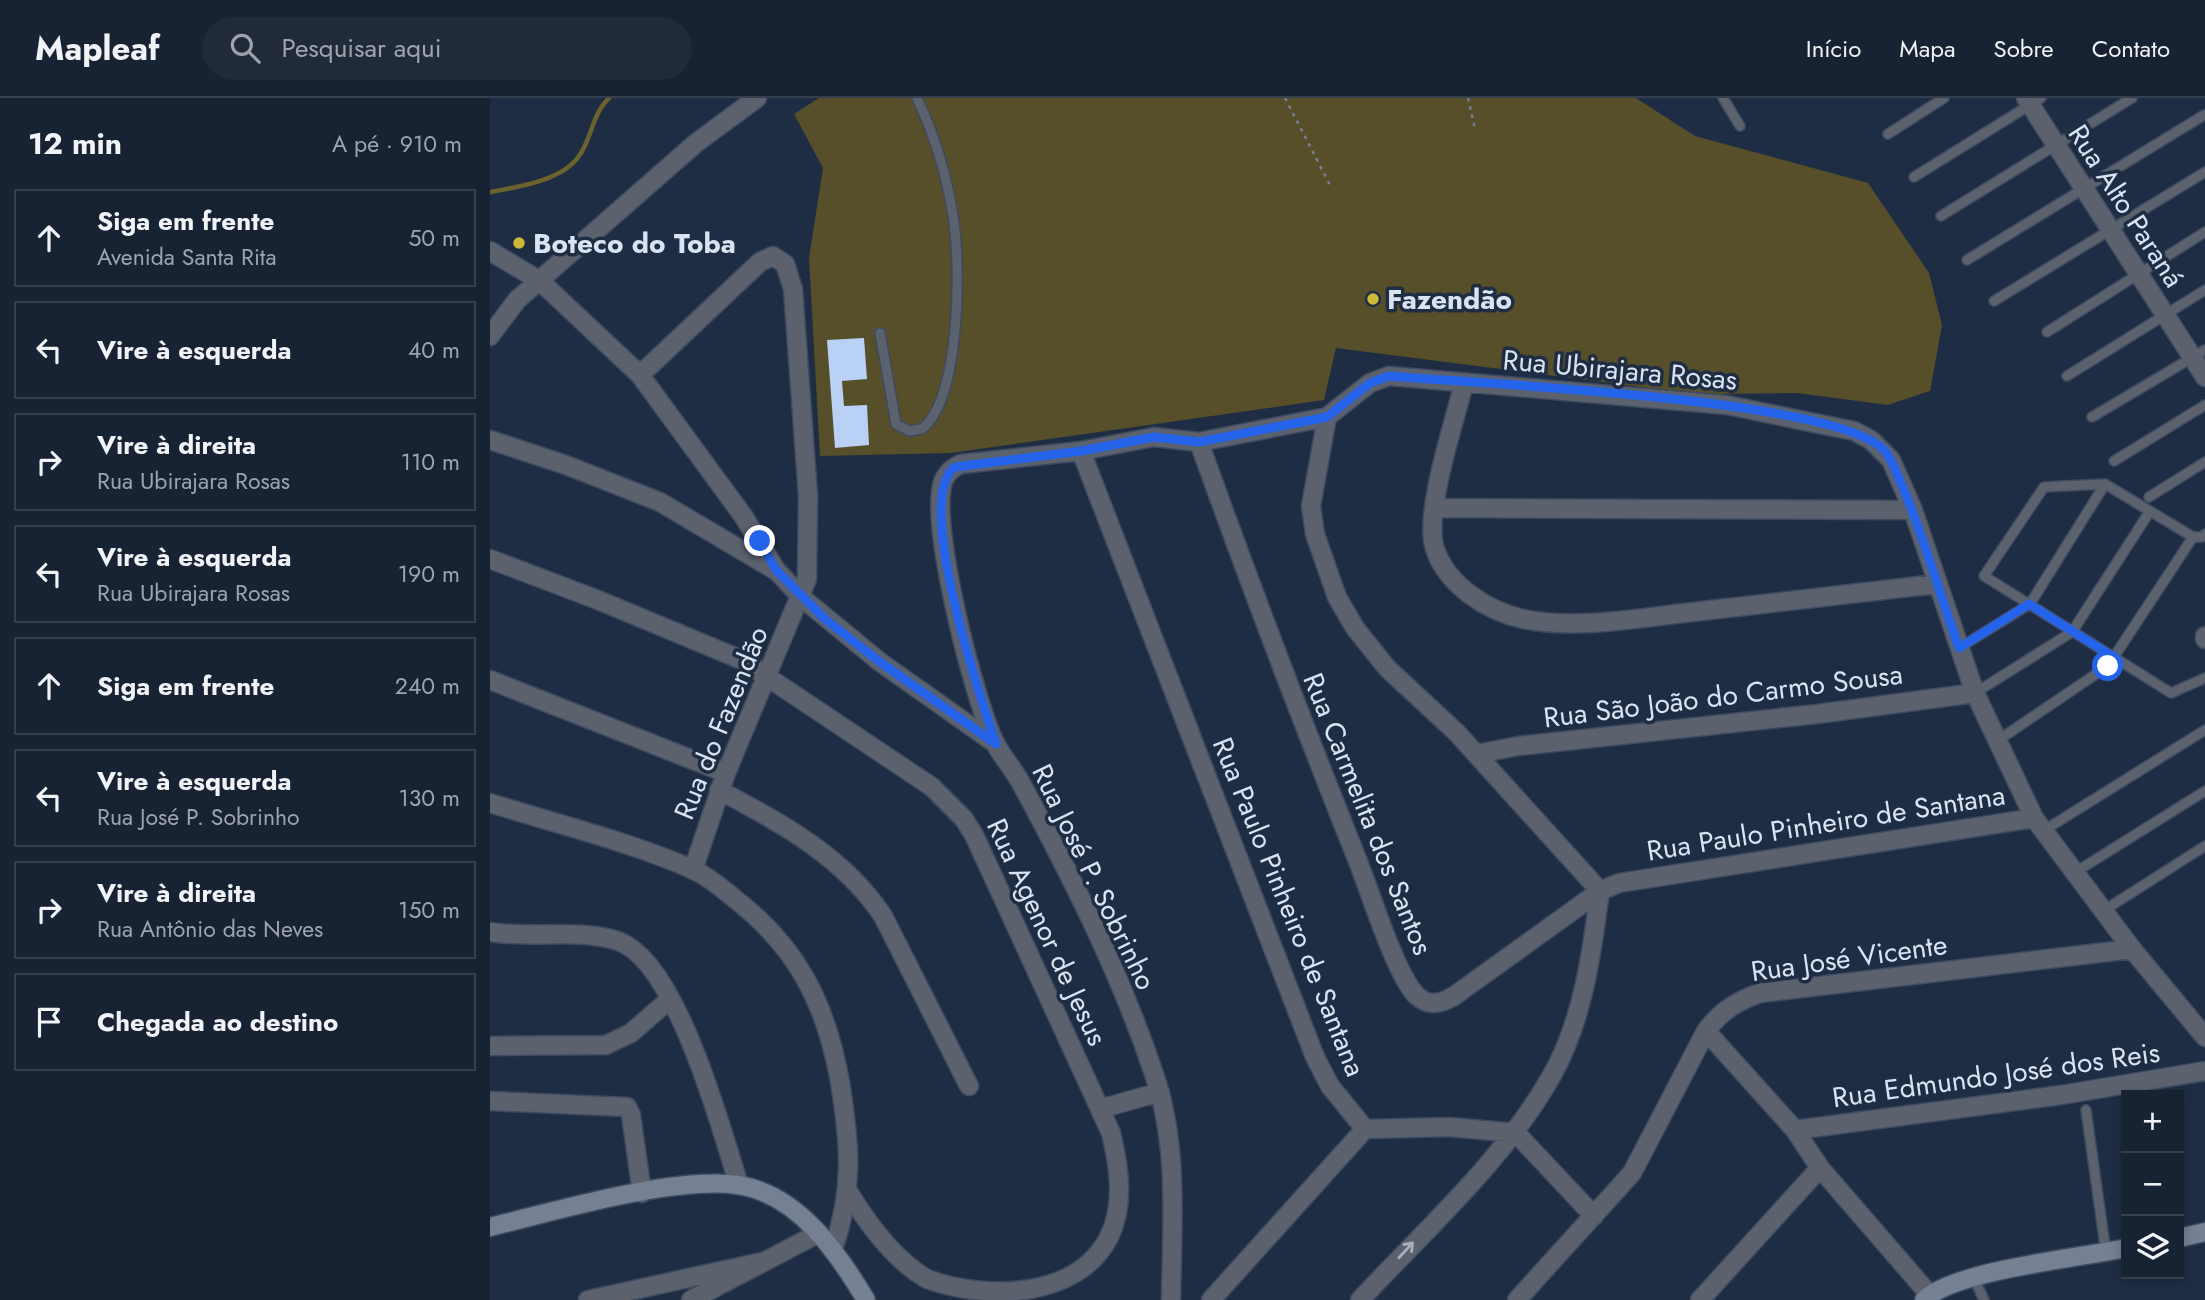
<!DOCTYPE html>
<html lang="pt">
<meta charset="utf-8">
<style>
:root{--surface:#172233;--page:#202a3b;--text:#f1f3f6;--muted:#9ea4ac;--line:#363f4e}
body{margin:0;font-family:Jost,sans-serif;background:var(--page);color:var(--text)}
.controls{position:absolute;right:21px;bottom:21px;display:grid;overflow:hidden;border-radius:0px;box-shadow:0 4px 10px #0003}
.controls button{width:63px;height:63px;display:grid;place-items:center;padding:0;border:0;border-bottom:2px solid var(--line);background:var(--surface);color:var(--text);font:35px sans-serif}
.stop{position:absolute;width:21px;height:21px;margin:-16px;border:5px solid #2563eb;border-radius:50%;background:#fff}
.stop.end{background:#2563eb;border-color:#fff;box-shadow:0 2px 7px #0008}
.list{margin:0;padding:0;list-style:none}
h2{display:flex;justify-content:space-between;align-items:center;height:91px;margin:0;padding:0 28px;font-size:30px}
h2 small{font-size:23px;font-weight:400;color:var(--muted)}
.list li{display:grid;grid-template-columns:46px 1fr auto;gap:21px;align-items:center;box-sizing:border-box;height:98px;margin:0 14px 14px;padding:0 14px;border:2px solid var(--line);border-radius:0px}
.list b{display:block;font-size:26px;white-space:nowrap}
.list p{margin:0;font-size:23px;white-space:nowrap;color:var(--muted)}
.list em{font-size:23px;font-style:normal;color:var(--muted)}
.icon{flex:none;width:38px;height:38px;fill:none;stroke:currentColor;stroke-width:2;stroke-linecap:round;stroke-linejoin:round}
.map{position:relative;flex:none;width:1715px;height:1202px;overflow:hidden}
header{display:flex;align-items:center;gap:42px;box-sizing:border-box;height:98px;padding:0 35px;background:var(--surface);border-bottom:2px solid var(--line)}
header strong{font-size:33px}
nav{display:flex;gap:38px;margin-inline-start:auto;font-size:24px}
.search{width:490px;height:63px;background:var(--page);display:flex;align-items:center;gap:18px;box-sizing:border-box;padding:0 24px;border-radius:38px;color:var(--muted);font-size:26px}
main{display:flex}
aside{flex:1;background:var(--surface)}
.map>svg:first-child{display:block}
</style>
<header>
<strong>Mapleaf</strong>
<div class="search"><svg class="icon" aria-label="search" viewBox="0 0 24 24"><circle cx="10" cy="10" r="6"/><path d="M15 15l6 6"/></svg>Pesquisar aqui</div>
<nav><a>Início</a><a>Mapa</a><a>Sobre</a><a>Contato</a></nav>
</header>
<main>
<aside>
<h2>12 min<small>A pé · 910 m</small></h2>
<ul class="list">
<li><svg class="icon" aria-label="ahead" viewBox="0 0 24 24"><path d="M12 20V5M6 11l6-6 6 6"/></svg><div><b>Siga em frente</b><p>Avenida Santa Rita</p></div><em>50 m</em></li>
<li><svg class="icon" aria-label="left" viewBox="0 0 24 24"><path d="M17 20v-9H6M10 6l-5 5 5 5"/></svg><div><b>Vire à esquerda</b></div><em>40 m</em></li>
<li><svg class="icon" aria-label="right" viewBox="0 0 24 24"><path d="M7 20v-9h11M14 6l5 5-5 5"/></svg><div><b>Vire à direita</b><p>Rua Ubirajara Rosas</p></div><em>110 m</em></li>
<li><svg class="icon" aria-label="left" viewBox="0 0 24 24"><path d="M17 20v-9H6M10 6l-5 5 5 5"/></svg><div><b>Vire à esquerda</b><p>Rua Ubirajara Rosas</p></div><em>190 m</em></li>
<li><svg class="icon" aria-label="ahead" viewBox="0 0 24 24"><path d="M12 20V5M6 11l6-6 6 6"/></svg><div><b>Siga em frente</b></div><em>240 m</em></li>
<li><svg class="icon" aria-label="left" viewBox="0 0 24 24"><path d="M17 20v-9H6M10 6l-5 5 5 5"/></svg><div><b>Vire à esquerda</b><p>Rua José P. Sobrinho</p></div><em>130 m</em></li>
<li><svg class="icon" aria-label="right" viewBox="0 0 24 24"><path d="M7 20v-9h11M14 6l5 5-5 5"/></svg><div><b>Vire à direita</b><p>Rua Antônio das Neves</p></div><em>150 m</em></li>
<li><svg class="icon" aria-label="arrive" viewBox="0 0 24 24"><path d="M6 21V4h12l-3 4 3 4H6"/></svg><div><b>Chegada ao destino</b></div></li>
</ul>
</aside>
<div class="map">
<svg width="1715" height="1202" viewBox="0 0 1715 1202">
<rect width="100%" height="100%" fill="#1f2d44"/>
<path fill="#564f2a" d="M 329,0 L 1146,0 L 1205,38 L 1378,85 L 1439,175 L 1452,227 L 1440,293 L 1398,307 L 1307,295 L 1206,296 L 846,250 L 834,302 L 461,355 L 330,358 L 319,160 L 333,70 L 304,16 Z"/>
<g fill="none" stroke-linecap="round" stroke-linejoin="round">
<path stroke="#6b622e" stroke-width="4.5" d="M 0,94 C 27,89 72,83 89,58 C 102,40 102,16 119,0"/>
</g>
<path fill="#bad1f6" d="M 374,240 L 377,281 L 352,283 L 354,308 L 377,307 L 379,347 L 345,350 L 337,242 Z"/>
<g fill="none" stroke-linecap="round" stroke-linejoin="round">
<defs>
<path id="service" d="M 1233,0 L 1250,28
M 1398,36 L 1454,0
M 1424,79 L 1551,0
M 1451,118 L 1642,0
M 1477,162 L 1714,17
M 1504,203 L 1715,74
M 1557,234 L 1715,134
M 390,235 L 406,326 L 419,333 L 432,331 C 471,300 471,166 463,118 C 457,79 444,36 427,0
M 1577,278 L 1715,192
M 1602,319 L 1715,252
M 1624,363 L 1715,307
M 1659,399 L 1715,364
M 1715,436 L 1712,439 L 1703,439 L 1615,386 L 1554,389 L 1494,478 L 1681,595 L 1715,580
M 1469,550 L 1540,506 L 1615,386
M 1485,595 L 1582,534 L 1660,413
M 1507,643 L 1618,568 L 1703,439
M 1553,733 L 1715,632
M 1584,775 L 1715,693
M 1613,813 L 1715,748
M 1596,1012 L 1616,1155
M 1484,1180 L 1494,1202"/>
<path id="minor" d="M 1536,0 L 1715,279
M 0,153 L 50,183 L 150,277 L 254,419 L 286,472 L 311,499 L 390,564 L 506,646
M 0,238 L 27,202 L 206,45 L 267,0
M 150,277 L 270,164 L 283,158 L 295,166 L 303,191 L 318,398 L 317,481 L 236,675 L 203,772
M 974,285 C 965,322 933,417 945,451 C 957,487 997,513 1033,521 C 1087,532 1148,520 1203,514 C 1284,505 1365,496 1446,486
M 837,319 L 821,408 L 825,436 L 847,499 L 865,530 L 897,570 L 967,635 L 1110,793
M 0,342 L 76,367 L 170,404 L 285,472
M 709,344 C 759,484 812,623 867,761 C 880,793 905,875 926,897 C 938,909 951,906 964,898 L 1110,793 L 1129,785 L 1544,720
M 591,353 L 825,959 L 840,988 L 875,1031
M 944,410 L 1423,412
M 0,461 L 108,502 L 252,562 L 442,689 L 474,721 L 484,737 L 621,1035 C 629,1068 635,1107 619,1139 C 587,1202 494,1202 437,1181 C 404,1162 378,1126 359,1095
M 1715,538 L 1715,541
M 0,582 L 236,675
M 987,656 L 1028,648 L 1327,616 L 1485,595
M 229,692 C 292,726 352,757 393,818 L 479,988
M 0,834 C 42,841 87,830 128,843 C 187,863 231,1031 249,1087
M 1216,933 L 1305,1032 L 1330,1070 L 1439,1196
M 0,948 L 116,947 L 141,935 L 180,901
M 0,1003 L 137,1009 L 141,1017 L 152,1095
M 610,1011 L 670,994
M 875,1031 L 960,1029 L 1026,1035
M 1305,1032 L 1571,997 L 1715,973
M 1026,1035 L 1104,1118
M 98,1202 L 272,1164
M 201,1202 L 329,1135
M 681,1202 C 682,1127 689,1048 664,976 C 631,877 582,779 532,687 C 525,673 514,661 506,647 C 485,606 439,426 453,384 C 456,375 462,370 471,366 L 591,353 L 664,339 L 709,344 L 837,319 L 880,285 L 899,278 L 1237,307 L 1364,333 L 1381,342 L 1401,362 L 1423,412 L 1485,595 L 1544,720 L 1642,851 L 1715,939
M 721,1202 L 875,1031
M 870,1202 C 935,1132 1015,1061 1062,977 C 1093,923 1102,853 1110,793
M 1027,1202 L 1142,1075 L 1216,933 C 1231,913 1247,903 1270,895 L 1642,851
M 1210,1202 L 1330,1070"/>
<path id="tertiary" d="M 0,705 C 67,726 137,743 202,771 C 217,778 232,790 245,801 C 308,850 336,906 350,984 C 360,1046 364,1091 343,1151"/>
<path id="secondary" d="M 0,1129 C 66,1113 183,1078 248,1087 C 308,1096 348,1155 376,1202
M 1689,1140 L 1715,1134
M 1434,1202 C 1465,1172 1590,1160 1636,1150"/>
</defs>
<use href="#service" stroke="#3d4a60" stroke-width="12"/>
<use href="#minor" stroke="#3d4a60" stroke-width="21"/>
<use href="#tertiary" stroke="#3d4a60" stroke-width="21"/>
<use href="#secondary" stroke="#3d4a60" stroke-width="21"/>
<path stroke="#738093" stroke-width="2.5" stroke-dasharray="3.5 5" stroke-linecap="butt" d="M 795,0 L 841,89
M 978,0 L 985,31"/>
<use href="#service" stroke="#5b626e" stroke-width="9"/>
<use href="#minor" stroke="#5b626e" stroke-width="18"/>
<use href="#tertiary" stroke="#5b626e" stroke-width="18"/>
<use href="#secondary" stroke="#758092" stroke-width="18"/>
</g>
<defs><path id="oneway-shaft" d="M-6 0H5M1.5-3L5.5 0L1.5 3" fill="none" stroke-width="1.6" stroke-linecap="round" stroke-linejoin="round" transform="scale(1.75)"/></defs>
<use stroke="#a7afbd" href="#oneway-shaft" transform="translate(916 1152) rotate(-47)"/>
<g fill="none" stroke-linecap="round" stroke-linejoin="round">
<path stroke="#2563eb" stroke-width="9" d="M 270,443 L 286,472 L 335,521 L 390,564 L 506,646 C 491,601 422,399 465,369 L 591,353 L 664,339 L 709,344 L 837,319 L 880,285 L 899,278 C 986,286 1345,300 1394,352 C 1402,361 1406,374 1411,385 C 1434,438 1449,495 1469,550 L 1539,506 L 1625,560 L 1618,568"/>
</g>
<g fill="#cfb837" stroke="#1f2d44" stroke-width="2.5">
<circle cx="29" cy="145" r="7"/>
<circle cx="883" cy="201" r="7"/>
</g>
<g text-anchor="middle" dominant-baseline="central" stroke-width="7" stroke-linejoin="round" paint-order="stroke">
<g font-size="28" fill="#d9e3f2" stroke="#1f2d44">
<text transform="translate(1636 108) rotate(57)">Rua Alto Paraná</text>
<text transform="translate(1130 272) rotate(5)">Rua Ubirajara Rosas</text>
<text transform="translate(1233 598) rotate(-7)">Rua São João do Carmo Sousa</text>
<text transform="translate(231 625) rotate(-68)">Rua do Fazendão</text>
<text transform="translate(878 716) rotate(68)">Rua Carmelita dos Santos</text>
<text transform="translate(1336 725) rotate(-9)">Rua Paulo Pinheiro de Santana</text>
<text transform="translate(604 779) rotate(64)">Rua José P. Sobrinho</text>
<text transform="translate(799 809) rotate(68)">Rua Paulo Pinheiro de Santana</text>
<text transform="translate(557 834) rotate(65)">Rua Agenor de Jesus</text>
<text transform="translate(1359 860) rotate(-8)">Rua José Vicente</text>
<text transform="translate(1506 977) rotate(-8)">Rua Edmundo José dos Reis</text>
</g>
<g font-size="28" font-weight="bold" fill="#d9e3f2" stroke="#1f2d44" text-anchor="start">
<text x="43" y="145">Boteco do Toba</text>
<text x="897" y="201">Fazendão</text>
</g>
</g>
</svg>
<div class="controls">
<button>+</button>
<button>−</button>
<button><svg class="icon" aria-label="layers" viewBox="0 0 24 24"><path d="M12 4l9 5-9 5-9-5zM3 14l9 5 9-5"/></svg></button>
</div>
<div class="stop" style="left:1618px;top:568px"></div>
<div class="stop end" style="left:270px;top:443px"></div>
</div>
</main>
